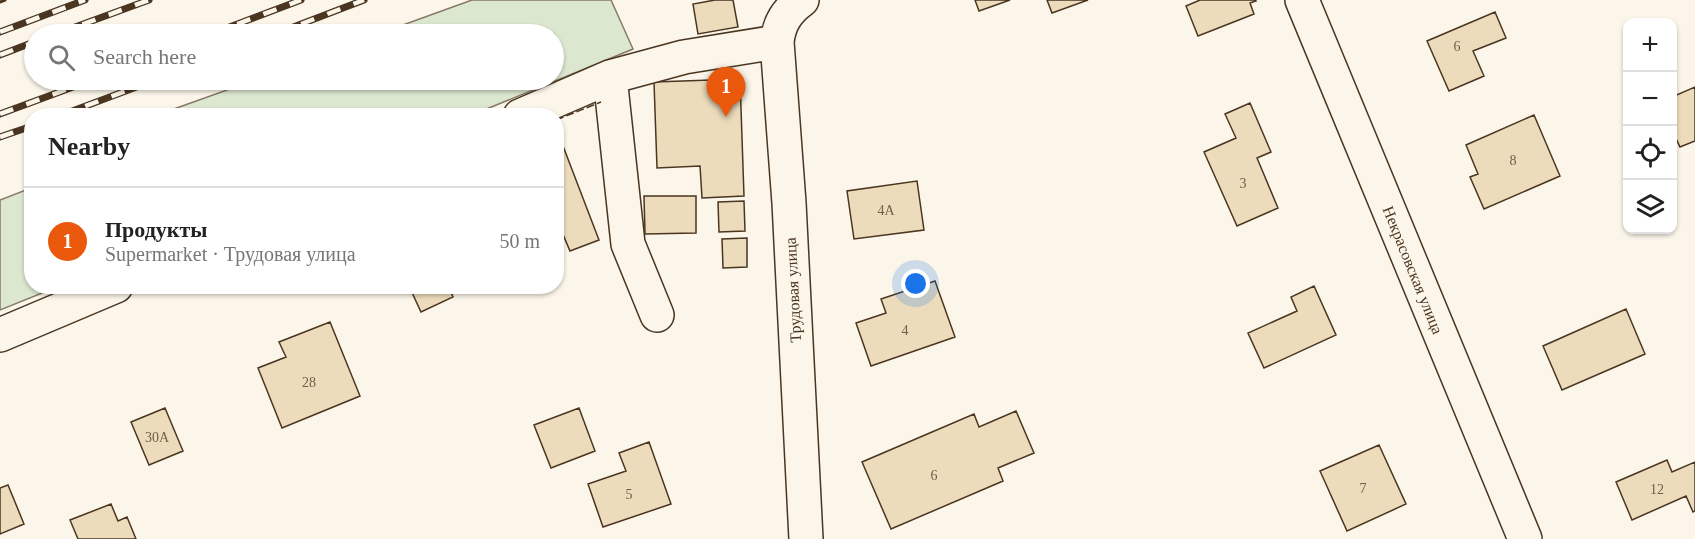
<!DOCTYPE html>
<meta charset="utf-8">
<style>
:root{--surface:#fff;--page:#f2f2f2;--text:#222;--muted:#767676;--line:#e0e0e0;--accent:#ea580c}
body{margin:0;font-family:"Times New Roman",serif;background:var(--page);color:var(--text)}
.controls{position:absolute;right:18px;top:18px;display:grid;overflow:hidden;border-radius:12px;box-shadow:0 2px 4px #0004}
.controls button{width:54px;height:54px;display:grid;place-items:center;padding:0;border:0;border-bottom:2px solid var(--line);background:var(--surface);color:var(--text);font:30px sans-serif}
.you{position:absolute;left:916px;top:284px;width:21px;height:21px;margin:-15px;border:4px solid #fff;border-radius:50%;background:#1a73e8;box-shadow:0 0 0 9px #1a73e833}
.badge{display:grid;place-items:center;width:39px;height:39px;border-radius:50%;background:var(--accent);color:#fff;font-size:20px;font-weight:700}
.pin{position:absolute;translate:-50% -50px;filter:drop-shadow(0 2px 3px #0008)}
.pin::after{content:'';position:absolute;top:32px;width:21px;height:18px;background:inherit;clip-path:polygon(0 0,100% 0,50% 100%)}
.list{margin:0;padding:0;list-style:none}
h2{display:flex;justify-content:space-between;align-items:center;height:78px;margin:0;padding:0 24px;font-size:26px}
h2 small{font-size:20px;font-weight:400;color:var(--muted)}
.list li{display:grid;grid-template-columns:39px 1fr auto;gap:18px;align-items:center;box-sizing:border-box;height:108px;padding:0 24px;border-top:2px solid var(--line)}
.list b{display:block;font-size:22px;white-space:nowrap}
.list p{margin:0;font-size:20px;white-space:nowrap;color:var(--muted)}
.list em{font-size:20px;font-style:normal;color:var(--muted)}
.icon{flex:none;width:33px;height:33px;fill:none;stroke:currentColor;stroke-width:2;stroke-linecap:round;stroke-linejoin:round}
.map{position:relative;flex:none;width:1695px;height:539px;overflow:hidden}
.search{position:absolute;background:var(--surface);box-shadow:0 2px 4px #0004;left:24px;top:24px;width:540px;height:66px;display:flex;align-items:center;gap:15px;box-sizing:border-box;padding:0 21px;border-radius:33px;color:var(--muted);font-size:22px}
.panel{position:absolute;background:var(--surface);box-shadow:0 2px 4px #0004;left:24px;top:108px;width:540px;height:186px;border-radius:24px}
.map>svg:first-child{display:block}
</style>
<div class="map">
<svg width="1695" height="539" viewBox="0 0 1695 539">
<rect width="100%" height="100%" fill="#fbf6e9"/>
<path fill="#dce7d0" stroke="#887966" stroke-width="1.5" d="M 472,0 L 611,0 L 633,49 L 472,115 L 157,115 L 255,80 L 554,80 L 554,34 L 378,34 Z
M 31,188 L 32,286 L 57,287 L 0,310 L 0,200 Z"/>
<path fill="#ecdcbc" stroke="#4a3520" stroke-width="1.5" d="M 715,0 L 733,0 L 738,27 L 698,34 L 693,4 Z
M 975,0 L 1010,0 L 979,11 Z
M 1047,0 L 1088,0 L 1052,13 Z
M 1200,0 L 1255,0 L 1256,1 L 1250,3 L 1254,14 L 1198,36 L 1186,6 Z
M 1495,12 L 1506,38 L 1473,51 L 1484,76 L 1449,91 L 1427,41 Z
M 740,79 L 744,196 L 702,198 L 700,166 L 657,168 L 654,82 Z
M 1695,87 L 1695,141 L 1680,147 L 1672,130 L 1672,97 Z
M 1250,103 L 1271,152 L 1257,158 L 1278,208 L 1237,226 L 1204,152 L 1236,138 L 1225,114 Z
M 1534,115 L 1560,176 L 1484,209 L 1470,177 L 1478,174 L 1466,145 Z
M 563,146 L 599,240 L 570,251 L 556,218 L 556,149 Z
M 917,181 L 924,230 L 854,239 L 847,191 Z
M 644,196 L 696,196 L 696,233 L 645,234 Z
M 744,201 L 745,231 L 719,232 L 718,202 Z
M 747,238 L 747,267 L 723,268 L 722,239 Z
M 935,281 L 955,337 L 871,366 L 856,323 L 886,313 L 881,299 Z
M 409,286 L 448,286 L 453,297 L 421,312 Z
M 1314,286 L 1336,335 L 1264,368 L 1248,333 L 1297,311 L 1291,297 Z
M 1626,309 L 1645,354 L 1562,390 L 1543,346 Z
M 330,322 L 360,396 L 282,428 L 258,368 L 286,357 L 279,342 Z
M 165,408 L 183,451 L 149,465 L 131,422 Z
M 579,408 L 595,451 L 551,468 L 534,425 Z
M 1016,411 L 1034,453 L 998,468 L 1003,481 L 891,529 L 862,462 L 974,414 L 979,427 Z
M 649,442 L 671,504 L 603,527 L 588,484 L 626,471 L 619,453 Z
M 1379,445 L 1406,504 L 1347,531 L 1320,471 Z
M 1667,460 L 1672,472 L 1695,462 L 1695,511 L 1693,512 L 1686,496 L 1632,520 L 1616,482 Z
M 8,485 L 24,524 L 0,534 L 0,488 Z
M 111,504 L 118,521 L 127,517 L 136,539 L 78,539 L 70,520 Z"/>
<g fill="none" stroke-linecap="round" stroke-linejoin="round">
<defs>
<path id="minor" d="M 802,0 C 787,11 779,23 777,42 L 789,203 L 806,539
M 1302,0 L 1525,539
M 610,77 L 628,244 L 657,315
M 520,116 L 610,77 L 684,57 L 777,42
M 0,335 L 116,286"/>
</defs>
<use href="#minor" stroke="#4a3520" stroke-width="36"/>
<use href="#minor" stroke="#fbf6e9" stroke-width="33"/>
<defs>
<path id="rail" d="M 0,32 L 85,0
M 56,34 L 149,0
M 211,34 L 301,0
M 275,34 L 364,0
M 0,55 L 34,42
M 0,114 L 92,80
M 59,116 L 155,80
M 0,137 L 32,126"/>
</defs>
<use href="#rail" stroke="#4a3520" stroke-width="7"/>
<use href="#rail" stroke="#fbf6e9" stroke-width="4.5" stroke-dasharray="14" stroke-linecap="butt"/>
<path stroke="#4a3520" stroke-width="1.5" stroke-dasharray="8 3" stroke-linecap="butt" d="M 556,120 L 601,102"/>
<path stroke="#4a3520" stroke-width="3" d="M 0,2 L 5,0"/>
</g>
<g text-anchor="middle" dominant-baseline="central" stroke-width="4.5" stroke-linejoin="round" paint-order="stroke">
<g font-size="14" fill="#725f47">
<text x="1457" y="46">6</text>
<text x="1513" y="160">8</text>
<text x="1243" y="183">3</text>
<text x="886" y="210">4А</text>
<text x="905" y="330">4</text>
<text x="309" y="382">28</text>
<text x="157" y="437">30А</text>
<text x="934" y="475">6</text>
<text x="1363" y="488">7</text>
<text x="1657" y="489">12</text>
<text x="629" y="494">5</text>
</g>
<g font-size="16" fill="#4a3520" stroke="#fbf6e9">
<text transform="translate(1413 270) rotate(68)">Некрасовская улица</text>
<text transform="translate(793 290) rotate(-93)">Трудовая улица</text>
</g>
</g>
</svg>
<div class="controls">
<button>+</button>
<button>−</button>
<button><svg class="icon" aria-label="locate" viewBox="0 0 24 24"><circle cx="12" cy="12" r="6"/><path d="M12 2v4M12 18v4M2 12h4M18 12h4"/></svg></button>
<button><svg class="icon" aria-label="layers" viewBox="0 0 24 24"><path d="M12 4l9 5-9 5-9-5zM3 14l9 5 9-5"/></svg></button>
</div>
<div class="you"></div>
<div class="pin badge" style="left:726px;top:117px">1</div>
<div class="search"><svg class="icon" aria-label="search" viewBox="0 0 24 24"><circle cx="10" cy="10" r="6"/><path d="M15 15l6 6"/></svg>Search here</div>
<section class="panel">
<h2>Nearby<small></small></h2>
<ul class="list">
<li><span class="badge">1</span><div><b>Продукты</b><p>Supermarket · Трудовая улица</p></div><em>50 m</em></li>
</ul>
</section>
</div>
